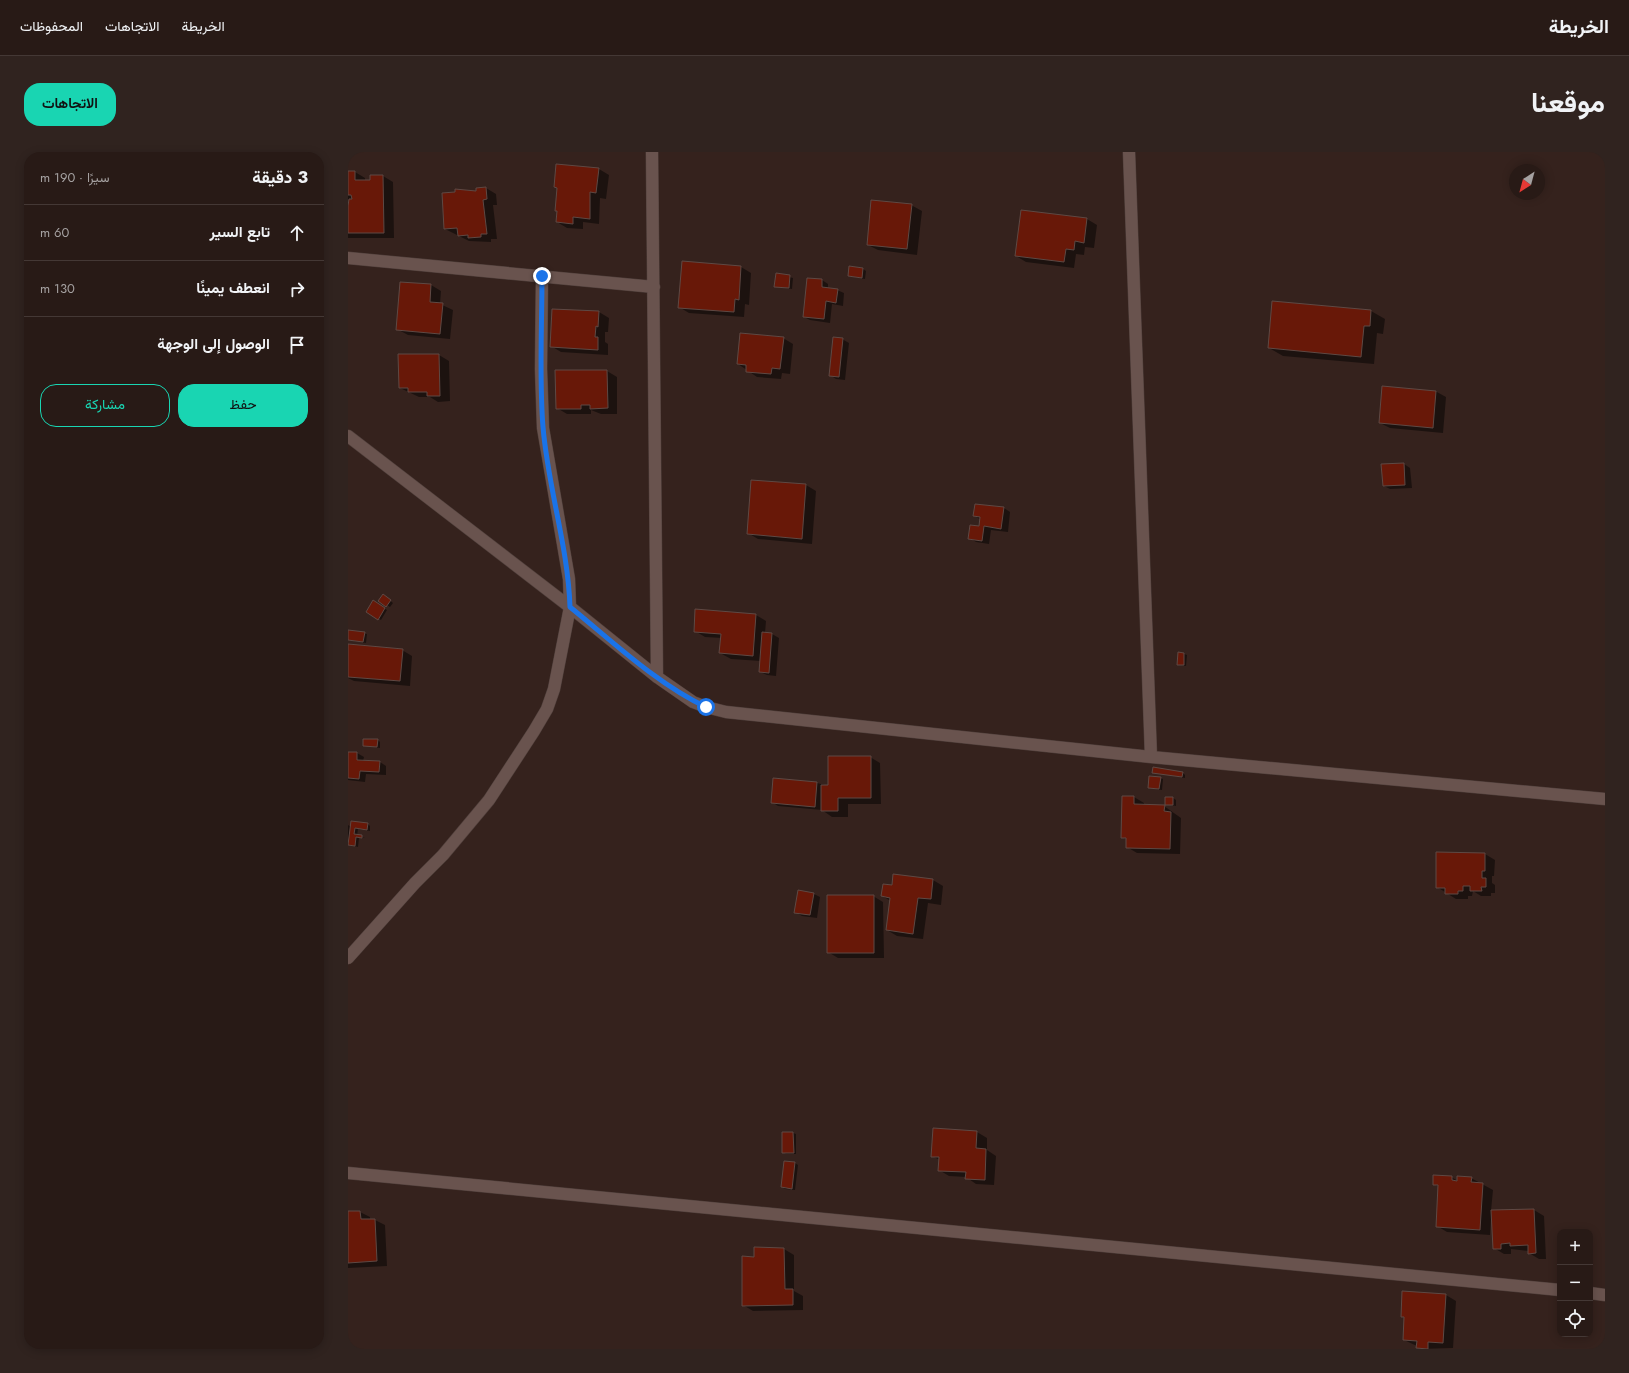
<!DOCTYPE html>
<html lang="ar">
<meta charset="utf-8">
<style>
:root{--surface:#281a16;--page:#30231f;--text:#f1f3f6;--muted:#a5a1a1;--line:#443835;--accent:#19d5b2}
body{margin:0;font-family:Jost,Vazirmatn,sans-serif;background:var(--page);color:var(--text);direction:rtl}
.controls{position:absolute;right:12px;bottom:12px;display:grid;overflow:hidden;border-radius:8px;box-shadow:0 2px 10px #0003}
.controls button{width:36px;height:36px;display:grid;place-items:center;padding:0;border:0;border-bottom:1px solid var(--line);background:var(--surface);color:var(--text);font:20px sans-serif}
.compass{position:absolute;left:1161px;top:12px;width:36px;height:36px;border-radius:50%;background:var(--surface);box-shadow:0 2px 10px #0003;rotate:216deg}
.stop{position:absolute;width:12px;height:12px;margin:-9px;border:3px solid #1a73e8;border-radius:50%;background:#fff}
.stop.end{background:#1a73e8;border-color:#fff;box-shadow:0 1px 4px #0008}
.list{margin:0;padding:0;list-style:none}
h2{display:flex;justify-content:space-between;align-items:center;height:52px;margin:0;padding:0 16px;font-size:17px}
h2 small{font-size:13px;font-weight:400;color:var(--muted)}
.list li{display:grid;grid-template-columns:26px 1fr auto;gap:12px;align-items:center;box-sizing:border-box;height:56px;padding:0 16px;border-top:1px solid var(--line)}
.list b{display:block;font-size:15px;white-space:nowrap}
.list em{font-size:13px;font-style:normal;color:var(--muted)}
.actions{display:flex;gap:8px;padding:12px 16px}
.actions a{flex:1;padding:9px 0;border:1px solid var(--accent);border-radius:16px;text-align:center;font-size:14px;color:var(--accent)}
.actions .main{background:var(--accent);color:#111}
.icon{flex:none;width:22px;height:22px;fill:none;stroke:currentColor;stroke-width:2;stroke-linecap:round;stroke-linejoin:round}
.map{position:relative;flex:none;width:1257px;height:1197px;overflow:hidden;direction:ltr;border-radius:16px}
header{display:flex;align-items:center;gap:24px;box-sizing:border-box;height:56px;padding:0 20px;background:var(--surface);border-bottom:1px solid var(--line)}
header strong{font-size:19px}
nav{display:flex;gap:22px;margin-inline-start:auto;font-size:14px}
.intro{display:flex;align-items:center;justify-content:space-between;box-sizing:border-box;height:96px;padding:0 24px}
h1{margin:0;font-size:28px}
.button{padding:10px 18px;border-radius:16px;background:var(--accent);color:#111;font-size:14px;font-weight:700}
main{display:flex;gap:24px;padding:0 24px}
aside{flex:1;background:var(--surface);border-radius:16px;box-shadow:0 2px 10px #0003}
.map>svg:first-child{display:block}
</style>
<header>
<strong>الخريطة</strong>
<nav><a>الخريطة</a><a>الاتجاهات</a><a>المحفوظات</a></nav>
</header>
<div class="intro"><h1>موقعنا</h1><a class="button">الاتجاهات</a></div>
<main>
<div class="map">
<svg width="1257" height="1197" viewBox="0 0 1257 1197">
<rect width="100%" height="100%" fill="#35221d"/>
<path fill="#0007" d="M 251,17 L 261,23 L 258,47 L 252,46 L 251,72 L 235,70 L 235,77 L 219,76 L 209,70 Z
M 0,20 L 7,20 L 17,26 L 17,29 L 23,29 L 35,24 L 45,30 L 46,86 L 0,86 L 0,55 L 2,48 L 0,48 Z
M 138,36 L 148,42 L 149,53 L 145,53 L 149,87 L 143,87 L 143,90 L 121,89 L 97,77 Z
M 563,53 L 574,59 L 569,103 L 530,98 L 520,93 Z
M 739,67 L 749,73 L 746,96 L 737,95 L 736,103 L 728,102 L 726,116 L 678,110 L 668,104 Z
M 393,115 L 403,121 L 401,153 L 397,152 L 396,165 L 341,161 L 331,155 Z
M 515,117 L 518,119 L 517,127 L 501,124 Z
M 429,122 L 445,126 L 444,137 L 427,134 Z
M 474,128 L 480,132 L 480,137 L 489,138 L 496,141 L 495,154 L 484,152 L 482,171 L 462,168 L 456,165 Z
M 83,133 L 93,139 L 92,152 L 105,158 L 102,187 L 60,183 L 49,177 Z
M 925,151 L 1023,159 L 1037,167 L 1035,182 L 1029,181 L 1026,212 L 935,204 L 921,196 Z
M 251,160 L 261,166 L 260,180 L 257,180 L 257,190 L 260,192 L 260,203 L 213,200 L 203,194 Z
M 435,186 L 445,192 L 442,222 L 434,221 L 433,227 L 409,225 L 390,212 Z
M 494,187 L 501,191 L 497,228 L 488,227 L 482,223 Z
M 91,203 L 101,209 L 102,249 L 90,250 L 82,245 L 71,245 L 52,236 Z
M 259,219 L 269,225 L 269,262 L 253,262 L 243,258 L 243,262 L 219,262 L 209,256 Z
M 1087,239 L 1098,245 L 1095,281 L 1042,276 L 1032,271 Z
M 1056,312 L 1062,316 L 1064,336 L 1042,337 L 1036,334 Z
M 458,333 L 468,339 L 464,392 L 410,387 L 400,381 Z
M 656,356 L 662,360 L 660,380 L 643,378 L 641,392 L 628,390 L 622,386 L 632,375 L 633,368 L 627,364 Z
M 38,445 L 45,451 L 42,455 L 32,449 Z
M 25,449 L 39,458 L 33,468 L 19,459 Z
M 408,463 L 418,469 L 417,481 L 424,482 L 431,486 L 428,524 L 419,523 L 412,520 L 413,509 L 383,507 L 372,501 L 374,486 L 357,485 L 347,479 Z
M 0,479 L 19,482 L 18,491 L 0,488 Z
M 0,493 L 54,498 L 64,504 L 62,534 L 6,529 L 0,526 Z
M 836,502 L 839,503 L 838,514 L 830,512 Z
M 30,588 L 32,590 L 32,596 L 16,593 Z
M 0,601 L 9,601 L 16,605 L 15,609 L 32,610 L 38,614 L 38,623 L 18,622 L 17,630 L 0,628 Z
M 522,605 L 532,611 L 533,652 L 500,652 L 500,665 L 484,665 L 474,658 L 430,654 L 424,650 L 469,631 L 481,634 Z
M 805,620 L 835,621 L 837,623 L 837,626 Z
M 812,626 L 815,627 L 814,638 L 801,636 Z
M 775,645 L 786,645 L 796,651 L 796,653 L 816,654 L 833,666 L 832,702 L 789,701 L 779,695 L 779,688 L 774,685 Z
M 825,646 L 828,648 L 828,654 L 818,652 Z
M 20,672 L 22,674 L 22,679 L 10,677 L 9,684 L 17,686 L 11,686 L 10,695 L 0,692 L 0,673 L 3,675 Z
M 1137,702 L 1147,708 L 1146,724 L 1144,724 L 1144,731 L 1147,733 L 1147,741 L 1143,741 L 1143,744 L 1133,744 L 1125,739 L 1124,744 L 1120,744 L 1120,747 L 1108,747 L 1089,735 Z
M 546,723 L 585,728 L 595,734 L 593,753 L 580,751 L 575,787 L 549,784 L 539,778 L 543,749 L 534,744 L 545,734 Z
M 466,742 L 472,745 L 469,766 L 454,764 L 447,760 Z
M 525,744 L 535,750 L 536,806 L 490,806 L 480,800 Z
M 586,978 L 629,980 L 639,986 L 639,998 L 648,1004 L 646,1033 L 628,1032 L 618,1025 L 601,1024 L 591,1018 L 592,1008 L 584,1004 Z
M 445,981 L 448,982 L 448,1002 L 438,1002 L 435,1000 Z
M 447,1011 L 450,1013 L 447,1038 L 437,1037 L 434,1035 Z
M 1103,1025 L 1110,1029 L 1123,1026 L 1145,1038 L 1143,1059 L 1186,1058 L 1196,1064 L 1198,1107 L 1191,1107 L 1181,1101 L 1181,1099 L 1163,1097 L 1163,1102 L 1156,1102 L 1146,1096 L 1144,1067 L 1143,1067 L 1142,1083 L 1099,1080 L 1089,1074 L 1091,1035 L 1086,1032 Z
M 0,1060 L 12,1060 L 22,1065 L 22,1068 L 27,1068 L 37,1073 L 39,1114 L 0,1116 Z
M 436,1097 L 446,1103 L 446,1139 L 455,1144 L 455,1158 L 405,1159 L 395,1153 Z
M 1098,1143 L 1108,1149 L 1105,1196 L 1072,1197 L 1069,1194 L 1056,1188 L 1057,1167 L 1054,1164 Z"/>
<path fill="#681808" stroke="#5e4944" d="M 208,12 L 251,16 L 248,41 L 242,40 L 242,67 L 225,65 L 225,72 L 208,70 L 209,59 L 207,59 L 209,36 L 206,35 Z
M 0,19 L 7,19 L 7,28 L 22,28 L 22,23 L 35,23 L 36,81 L 0,81 L 0,54 L 1,47 L 4,47 L 3,43 L 0,43 Z
M 138,35 L 139,47 L 135,48 L 139,82 L 133,82 L 133,85 L 120,86 L 120,83 L 110,84 L 109,76 L 96,77 L 94,41 L 107,40 L 107,37 L 128,39 L 128,36 Z
M 523,48 L 564,52 L 559,97 L 519,93 Z
M 673,58 L 739,66 L 736,91 L 727,89 L 726,98 L 718,97 L 716,110 L 667,104 Z
M 334,109 L 393,114 L 391,148 L 387,147 L 386,160 L 330,156 Z
M 501,114 L 515,116 L 514,126 L 500,124 Z
M 428,121 L 442,123 L 441,136 L 426,135 Z
M 459,126 L 474,127 L 474,135 L 490,137 L 488,151 L 478,149 L 476,167 L 455,165 Z
M 52,130 L 83,132 L 82,150 L 95,151 L 92,182 L 48,178 Z
M 924,149 L 1023,158 L 1022,174 L 1016,174 L 1013,205 L 920,196 Z
M 204,157 L 251,159 L 250,175 L 248,174 L 247,185 L 250,185 L 250,198 L 202,195 Z
M 392,181 L 436,185 L 432,217 L 424,216 L 423,222 L 398,220 L 398,213 L 389,212 Z
M 485,185 L 495,186 L 491,225 L 481,224 Z
M 50,202 L 91,202 L 92,244 L 79,244 L 79,240 L 60,240 L 60,236 L 51,236 Z
M 207,218 L 259,218 L 260,256 L 242,257 L 242,253 L 233,253 L 233,257 L 208,257 Z
M 1034,234 L 1088,239 L 1085,276 L 1031,271 Z
M 1056,311 L 1057,333 L 1035,334 L 1033,312 Z
M 403,328 L 458,332 L 454,387 L 399,382 Z
M 627,352 L 656,355 L 653,377 L 636,374 L 634,389 L 620,387 L 622,373 L 631,374 L 632,365 L 625,364 Z
M 35,442 L 43,448 L 38,455 L 30,449 Z
M 25,448 L 37,456 L 30,468 L 18,460 Z
M 347,457 L 408,462 L 405,504 L 371,501 L 373,482 L 346,480 Z
M 0,478 L 17,480 L 15,490 L 0,488 Z
M 414,480 L 424,481 L 421,521 L 411,520 Z
M 0,492 L 55,497 L 52,529 L 0,525 Z
M 830,500 L 836,501 L 836,513 L 829,513 Z
M 15,587 L 30,587 L 29,595 L 15,594 Z
M 0,600 L 9,600 L 9,608 L 32,609 L 31,620 L 12,619 L 11,627 L 0,626 Z
M 480,604 L 523,604 L 523,646 L 490,646 L 490,659 L 473,659 L 473,633 L 480,633 Z
M 805,615 L 835,620 L 834,625 L 804,621 Z
M 801,624 L 813,625 L 811,637 L 800,636 Z
M 425,626 L 469,630 L 467,655 L 423,651 Z
M 774,644 L 786,644 L 786,652 L 817,653 L 816,659 L 823,660 L 822,697 L 778,696 L 778,686 L 773,686 Z
M 817,645 L 825,645 L 825,653 L 817,653 Z
M 3,669 L 20,671 L 19,678 L 7,676 L 6,682 L 14,683 L 14,686 L 8,685 L 7,694 L 0,693 Z
M 1088,700 L 1137,701 L 1137,719 L 1134,719 L 1134,726 L 1138,726 L 1138,735 L 1133,735 L 1134,739 L 1122,739 L 1122,734 L 1115,734 L 1115,739 L 1110,739 L 1110,742 L 1097,742 L 1097,736 L 1088,736 Z
M 545,722 L 585,727 L 583,747 L 570,746 L 565,782 L 538,778 L 542,746 L 533,744 L 535,732 L 544,733 Z
M 450,738 L 466,741 L 462,763 L 446,761 Z
M 479,743 L 526,743 L 526,801 L 479,801 Z
M 585,976 L 629,979 L 628,996 L 638,997 L 637,1028 L 617,1027 L 618,1020 L 590,1019 L 591,1005 L 583,1005 Z
M 434,980 L 445,980 L 446,1001 L 434,1001 Z
M 436,1009 L 447,1010 L 444,1037 L 433,1035 Z
M 1085,1023 L 1104,1024 L 1104,1028 L 1109,1029 L 1109,1024 L 1124,1025 L 1123,1030 L 1135,1031 L 1132,1078 L 1088,1075 L 1090,1033 L 1085,1033 Z
M 1186,1057 L 1188,1101 L 1180,1102 L 1180,1093 L 1162,1094 L 1162,1091 L 1153,1092 L 1153,1097 L 1145,1097 L 1143,1058 Z
M 0,1059 L 12,1059 L 13,1067 L 27,1067 L 29,1109 L 0,1111 Z
M 406,1095 L 436,1096 L 437,1137 L 445,1137 L 445,1153 L 394,1154 L 394,1104 L 406,1105 Z
M 1054,1139 L 1098,1142 L 1095,1191 L 1080,1190 L 1080,1197 L 1068,1196 L 1069,1189 L 1055,1188 L 1056,1165 L 1053,1165 Z"/>
<g fill="none" stroke-linecap="round" stroke-linejoin="round">
<defs>
<path id="street" d="M 304,0 L 309,525
M 781,0 L 803,605
M 0,106 L 306,135
M 0,284 L 222,455 L 309,525 L 345,550 L 358,555 L 378,560 L 803,605 L 1257,647
M 0,806 L 67,731 L 95,703 L 141,648 L 186,579 L 199,557 L 206,537 L 222,455 L 221,427 L 195,276 L 193,217 L 194,124
M 0,1021 L 1212,1138
M 1242,1141 L 1257,1143"/>
</defs>
<use href="#street" stroke="#4f3f3b" stroke-width="13"/>
<use href="#street" stroke="#69534e" stroke-width="12"/>
</g>
<g fill="none" stroke-linecap="round" stroke-linejoin="round">
<path stroke="#1a73e8" stroke-width="5" d="M 194,124 C 194,174 191,225 195,275 C 200,336 220,394 222,455 C 264,489 309,532 358,555"/>
</g>
</svg>
<div class="controls">
<button>+</button>
<button>−</button>
<button><svg class="icon" aria-label="locate" viewBox="0 0 24 24"><circle cx="12" cy="12" r="6"/><path d="M12 2v4M12 18v4M2 12h4M18 12h4"/></svg></button>
</div>
<svg class="compass" viewBox="-18 -18 36 36"><path d="M0-13l5 13h-10z" fill="#e53935"/><path d="M0 13l5-13h-10z" fill="#a5a1a1"/></svg>
<div class="stop" style="left:358px;top:555px"></div>
<div class="stop end" style="left:194px;top:124px"></div>
</div>
<aside>
<h2>3 دقيقة<small>سيرًا · 190 m</small></h2>
<ul class="list">
<li><svg class="icon" aria-label="ahead" viewBox="0 0 24 24"><path d="M12 20V5M6 11l6-6 6 6"/></svg><div><b>تابع السير</b></div><em>60 m</em></li>
<li><svg class="icon" aria-label="right" viewBox="0 0 24 24"><path d="M7 20v-9h11M14 6l5 5-5 5"/></svg><div><b>انعطف يمينًا</b></div><em>130 m</em></li>
<li><svg class="icon" aria-label="arrive" viewBox="0 0 24 24"><path d="M6 21V4h12l-3 4 3 4H6"/></svg><div><b>الوصول إلى الوجهة</b></div></li>
</ul>
<div class="actions"><a class="main">حفظ</a><a>مشاركة</a></div>
</aside>
</main>
